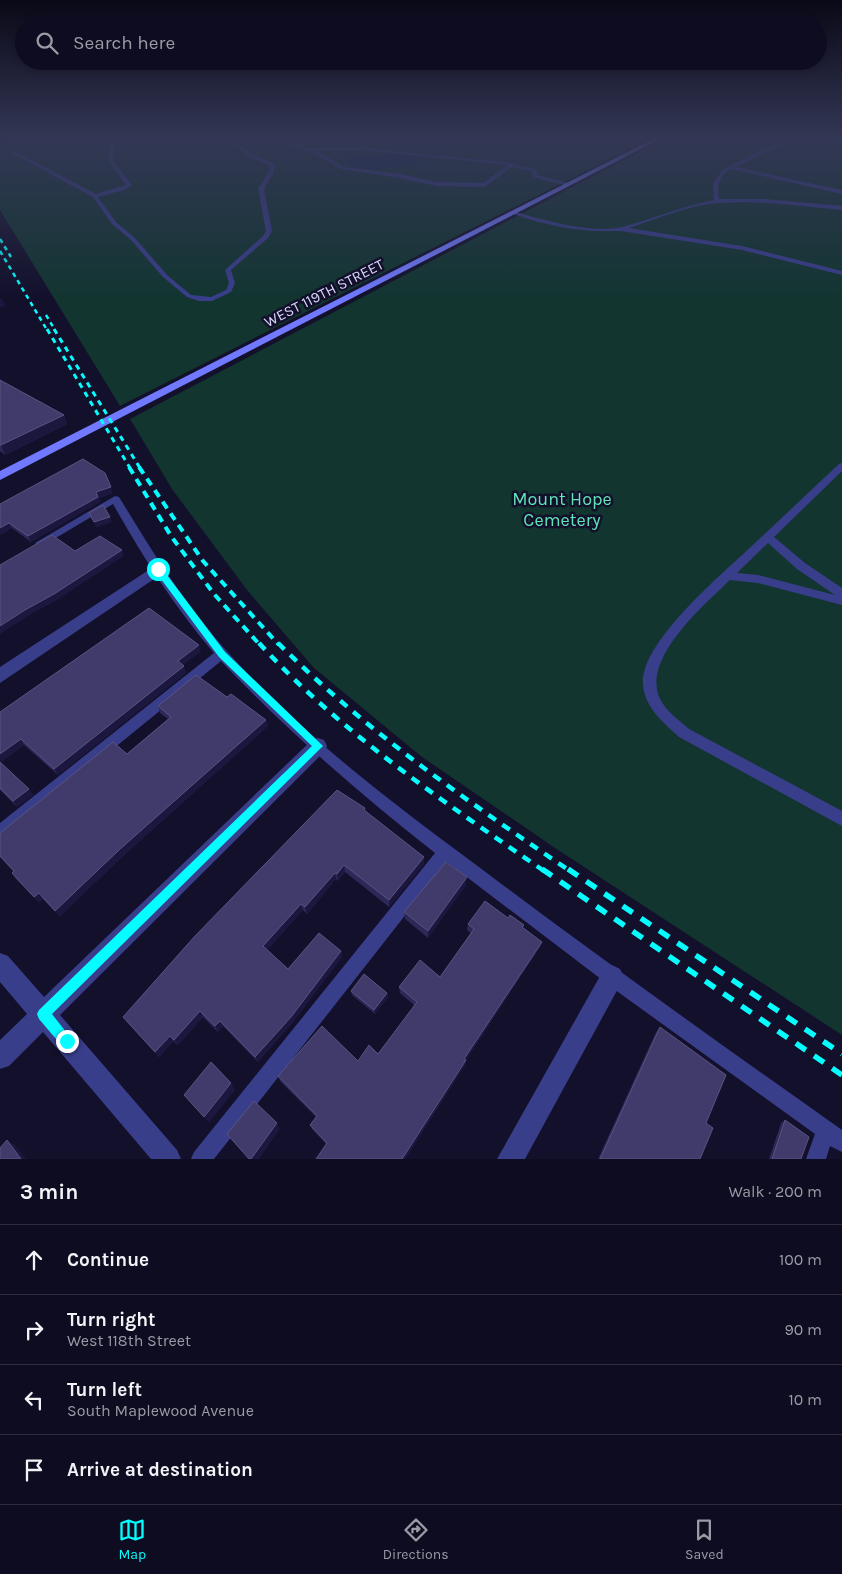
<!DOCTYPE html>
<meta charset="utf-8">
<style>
:root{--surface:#0e0c20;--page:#171529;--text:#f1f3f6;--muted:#9b9ba5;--line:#2e2c3e;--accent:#05fdff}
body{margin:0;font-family:Karla,sans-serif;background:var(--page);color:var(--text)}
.stop{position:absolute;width:15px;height:15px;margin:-11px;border:4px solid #05fdff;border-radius:50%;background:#fff}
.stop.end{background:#05fdff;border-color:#fff;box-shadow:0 1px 5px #0008}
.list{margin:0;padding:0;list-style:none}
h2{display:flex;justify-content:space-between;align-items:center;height:65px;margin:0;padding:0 20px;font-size:21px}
h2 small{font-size:16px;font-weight:400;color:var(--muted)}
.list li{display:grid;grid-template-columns:32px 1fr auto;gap:15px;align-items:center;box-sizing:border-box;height:70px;padding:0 20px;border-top:1px solid var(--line)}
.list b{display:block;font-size:19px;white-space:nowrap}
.list p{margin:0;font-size:16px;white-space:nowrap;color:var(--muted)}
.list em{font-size:16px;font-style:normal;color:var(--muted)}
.icon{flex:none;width:28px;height:28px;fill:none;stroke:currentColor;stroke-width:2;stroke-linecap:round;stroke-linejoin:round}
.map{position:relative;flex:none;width:842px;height:1159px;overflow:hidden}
.search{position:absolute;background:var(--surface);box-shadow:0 2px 8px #0003;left:15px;right:15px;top:15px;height:55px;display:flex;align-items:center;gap:12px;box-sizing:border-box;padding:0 18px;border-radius:28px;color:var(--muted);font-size:19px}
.sheet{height:345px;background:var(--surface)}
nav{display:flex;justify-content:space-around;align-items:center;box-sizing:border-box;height:70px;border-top:1px solid var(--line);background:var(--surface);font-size:14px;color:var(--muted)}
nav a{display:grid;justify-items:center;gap:2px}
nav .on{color:var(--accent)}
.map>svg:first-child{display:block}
</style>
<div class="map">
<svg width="842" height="1159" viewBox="0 0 842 1159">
<rect width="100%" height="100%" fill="#12102a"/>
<path fill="#123530" d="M 44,137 L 653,137 L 120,406 L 0,210 L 0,144 Z
M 668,137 L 842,137 L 842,1035 L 555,848 L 422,757 L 314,668 L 247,590 L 172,489 L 130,419 Z"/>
<path fill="#0b2a4e" d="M 388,137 L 461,137 C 439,149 408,153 384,146 L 381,140 Z
M 395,154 L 413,155 L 421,161 C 406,167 354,176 345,161 L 355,156 Z"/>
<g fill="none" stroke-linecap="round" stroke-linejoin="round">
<path fill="#393e8b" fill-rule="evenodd" d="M 111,137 L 115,137 L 113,161 L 132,185 L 124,190 L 98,197 L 116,222 L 135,238 L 167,275 L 191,295 L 211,297 L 226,290 L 229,283 L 225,270 L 263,236 L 266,231 L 258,189 L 269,172 L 270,166 L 250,157 L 233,143 L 237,137 L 241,137 L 238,143 L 254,155 L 275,164 L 274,172 L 264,189 L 272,231 L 268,238 L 231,270 L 235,283 L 231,292 L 212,301 L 199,301 L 187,297 L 163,277 L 131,240 L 112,224 L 93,197 L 10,152 L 14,151 L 96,194 L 126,185 L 109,161 Z
M 251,137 L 294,143 L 308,148 L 359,148 L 347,137 L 351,137 L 364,148 L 513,163 L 515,165 L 536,169 L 537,175 L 571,184 L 568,186 L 533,177 L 532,171 L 512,167 L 484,187 L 437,186 L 400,178 L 341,169 L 313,153 L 293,145 ZM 315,150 L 363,150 L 508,165 L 483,183 L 437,182 L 400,174 L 344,167 Z
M 790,137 L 842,141 L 842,143 L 793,139 L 736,167 L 842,190 L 842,194 L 731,169 C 720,174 716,187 719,199 L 765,199 L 842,206 L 842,210 C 801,206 759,200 718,203 C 688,205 657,219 629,228 L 742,246 L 842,271 L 842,275 L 742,250 L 621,231 L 593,231 L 566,228 L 538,222 L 510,213 L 513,211 C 543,220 591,234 622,227 C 653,219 682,206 714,200 L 713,184 L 723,169 Z
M 842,463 L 842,471 L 774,537 L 805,563 L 842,588 L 842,605 L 758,583 L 730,580 C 704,605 641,659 660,699 C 666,711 679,720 689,729 L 842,811 L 842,826 L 679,737 C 664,723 645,708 643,685 C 639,642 726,571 756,542 C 784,516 811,490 839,464 ZM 768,543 L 797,569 L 835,595 L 758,575 L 737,573 Z
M 115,496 L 119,497 C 148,544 176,591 212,634 C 290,727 390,801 487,873 C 604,961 723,1046 842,1130 L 842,1152 L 830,1146 L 826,1159 L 806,1159 L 815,1134 L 618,992 L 447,862 L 214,1159 L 191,1159 L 194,1152 L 435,853 C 359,793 287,731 221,661 L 5,837 L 0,839 L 0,823 L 214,653 C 175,608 143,557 113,504 L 44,545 L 40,547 L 35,543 Z"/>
<path fill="#393e8b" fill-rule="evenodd" d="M 158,564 L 163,565 L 165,569 L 163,573 L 0,683 L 0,667 Z
M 318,738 L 324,740 L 327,746 L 324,752 L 60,1015 L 177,1150 L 181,1159 L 151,1159 L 43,1032 L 9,1066 L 0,1069 L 0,1040 L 27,1014 L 0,982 L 0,953 L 8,956 L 44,997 L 312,740 Z
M 612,965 L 620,969 L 624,977 L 620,985 L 525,1159 L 497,1159 L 604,969 Z"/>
<path fill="#7079ff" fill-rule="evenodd" d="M 657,137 L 664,137 L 0,480 L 0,471 Z"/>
<path stroke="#05fdff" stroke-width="2.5" stroke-dasharray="4.5 4" stroke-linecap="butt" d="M 0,239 L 11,257
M 0,251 L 47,330
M 46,315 L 55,330"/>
<path stroke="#05fdff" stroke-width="3" stroke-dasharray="5.5 5" stroke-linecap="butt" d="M 47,329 L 130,468
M 54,329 L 140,468"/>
<path stroke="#05fdff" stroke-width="4" stroke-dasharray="8 6" stroke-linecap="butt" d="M 129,467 L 171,536 L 214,594 L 260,645
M 139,467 L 203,561 L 279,645"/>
<path stroke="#05fdff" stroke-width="4.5" stroke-dasharray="9 8" stroke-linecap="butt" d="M 259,643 C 341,733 444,802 544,871
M 278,643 C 366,731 467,801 570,871"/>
<path stroke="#05fdff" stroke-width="5.5" stroke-dasharray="12 10" stroke-linecap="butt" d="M 542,869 L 842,1075
M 568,869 L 842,1054"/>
</g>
<path fill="#2e2859" d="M 0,380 L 64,415 L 67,424 L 5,455 L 0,451 Z
M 113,493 L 99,498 L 100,502 L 31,542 L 12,528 L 0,535 L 0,504 Z
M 201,651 L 183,665 L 186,673 L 58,775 L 24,745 L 0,763 L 33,795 L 17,807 L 0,790 L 0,712 Z
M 227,697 L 266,720 L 268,726 L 123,856 L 60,916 L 43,899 L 39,902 L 16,879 L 12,873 L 13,871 L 0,857 L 0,833 L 127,754 L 168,719 L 160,713 L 158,706 Z
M 366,812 L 424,857 L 424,864 L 389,907 L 345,872 L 338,881 L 336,879 L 307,914 L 303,910 L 267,950 L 288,969 L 341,951 L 342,957 L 293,1022 L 258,1062 L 223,1026 L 218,1032 L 203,1017 L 178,1045 L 173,1041 L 159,1057 L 127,1022 Z
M 466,885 L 428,938 L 405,919 L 404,912 Z
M 508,918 L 524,925 L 523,928 L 542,942 L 540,947 L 466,1060 L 465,1065 L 405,1159 L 316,1159 L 326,1144 L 312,1129 L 310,1125 L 316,1117 L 280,1081 L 278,1076 L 358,1061 L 378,1054 L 415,1006 L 400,993 L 399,987 L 440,977 L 471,933 L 467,930 L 468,924 Z
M 351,991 L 387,993 L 388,997 L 375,1014 L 352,995 Z
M 660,1027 L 706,1123 L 700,1159 L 598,1159 L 656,1032 Z
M 785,1120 L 801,1159 L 769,1159 L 781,1123 Z"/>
<path fill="#1b173e" d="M 2,298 L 5,306 L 0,308 L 0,299 Z
M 64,415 L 67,424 L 5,455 L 1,445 Z
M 111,487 L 113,493 L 99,498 L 100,502 L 31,542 L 28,536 L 96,492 Z
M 110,517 L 112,522 L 96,528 L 94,522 Z
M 9,523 L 12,528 L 0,535 L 0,528 Z
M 122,550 L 124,556 L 57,600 L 28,616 L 0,634 L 0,626 L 25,610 Z
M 199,645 L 201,651 L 180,668 L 178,661 Z
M 184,666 L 186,673 L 58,775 L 54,769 Z
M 266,720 L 268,726 L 123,856 L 60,916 L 55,911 L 119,850 Z
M 21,739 L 24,745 L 0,763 L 0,754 Z
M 29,789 L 33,795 L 17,807 L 13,801 Z
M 424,857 L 424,864 L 389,907 L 389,900 Z
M 344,865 L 345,872 L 338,881 L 337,874 Z
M 335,873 L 336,879 L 307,914 L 305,907 Z
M 467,877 L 466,885 L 428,938 L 428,931 Z
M 39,893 L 43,899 L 39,902 L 34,897 Z
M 301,904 L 303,910 L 265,952 L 263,946 Z
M 542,942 L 540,947 L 466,1060 L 465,1065 L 411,1149 L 405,1159 L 402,1159 L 464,1059 Z
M 341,951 L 342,957 L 293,1022 L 258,1062 L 255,1057 Z
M 387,993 L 388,997 L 375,1014 L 374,1010 Z
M 200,1011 L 203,1017 L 178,1045 L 174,1040 Z
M 220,1021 L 223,1026 L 218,1032 L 215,1026 Z
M 170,1036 L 173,1041 L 159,1057 L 155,1052 Z
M 231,1083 L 235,1090 L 209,1123 L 204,1117 Z
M 277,1123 L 280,1129 L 259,1159 L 251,1159 Z
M 7,1140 L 15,1145 L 26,1159 L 21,1159 Z"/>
<path fill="#403b6a" stroke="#585482" d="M 0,380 L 64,415 L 1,445 L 0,445 Z
M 83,459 L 105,473 L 111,487 L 96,492 L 98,497 L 28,536 L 9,523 L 0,528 L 0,504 Z
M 103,505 L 110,517 L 94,522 L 89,513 Z
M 52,535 L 75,551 L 100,536 L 122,550 L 54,594 L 25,610 L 0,626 L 0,565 Z
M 149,608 L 199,645 L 178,661 L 184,666 L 54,769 L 21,739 L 0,754 L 0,712 Z
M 196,675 L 227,697 L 231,694 L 266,720 L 119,850 L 55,911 L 39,893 L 34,897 L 12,873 L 14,871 L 0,856 L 0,833 L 113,742 L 127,754 L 171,717 L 158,706 Z
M 0,762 L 29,789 L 13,801 L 0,788 Z
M 337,790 L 365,808 L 364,810 L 424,857 L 389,900 L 344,865 L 337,874 L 335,873 L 305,907 L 301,904 L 263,946 L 288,969 L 319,933 L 341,951 L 291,1017 L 255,1057 L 220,1021 L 215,1026 L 200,1011 L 174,1040 L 170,1036 L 155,1052 L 123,1017 L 195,936 Z
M 446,862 L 467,877 L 428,931 L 404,912 Z
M 485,901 L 508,918 L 510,915 L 524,925 L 522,927 L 542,942 L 464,1059 L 466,1060 L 411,1145 L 402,1159 L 316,1159 L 327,1143 L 310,1125 L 317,1116 L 278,1076 L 322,1026 L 358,1061 L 369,1045 L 378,1054 L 417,1002 L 399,987 L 420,960 L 440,977 L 474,929 L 468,924 Z
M 364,974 L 387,993 L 374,1010 L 351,991 Z
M 660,1027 L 726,1075 L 706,1123 L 713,1128 L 700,1159 L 600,1159 Z
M 211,1062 L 231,1083 L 204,1117 L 184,1095 Z
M 254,1101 L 277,1123 L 251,1159 L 249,1159 L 227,1134 Z
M 785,1120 L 809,1137 L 801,1159 L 772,1159 Z
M 7,1140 L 21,1159 L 0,1159 L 0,1148 Z"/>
<linearGradient id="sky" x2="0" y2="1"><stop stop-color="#0a0917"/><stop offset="0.46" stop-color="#333755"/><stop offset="1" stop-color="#333755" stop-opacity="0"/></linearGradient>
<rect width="842" height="299" fill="url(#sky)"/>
<path fill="#05fdff" d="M 155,567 L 161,567 L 225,652 L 323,746 L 52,1014 L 73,1041 L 72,1046 L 67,1048 L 62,1046 L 39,1019 L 37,1014 L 39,1010 L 312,746 L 219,657 L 155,571 Z"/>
<g text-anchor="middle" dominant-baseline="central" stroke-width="5" stroke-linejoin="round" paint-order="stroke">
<g font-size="15" fill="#dad9ff" stroke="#12102a">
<text transform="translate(324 293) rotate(-27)">WEST 119TH STREET</text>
</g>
<g font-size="18" fill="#60e4b7" stroke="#12102a">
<text x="562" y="499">Mount Hope<tspan x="562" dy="21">Cemetery</tspan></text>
</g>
</g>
</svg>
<div class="stop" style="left:158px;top:569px"></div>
<div class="stop end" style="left:67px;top:1041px"></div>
<div class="search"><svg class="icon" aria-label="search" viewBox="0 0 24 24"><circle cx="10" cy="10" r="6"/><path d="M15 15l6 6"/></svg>Search here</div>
</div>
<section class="sheet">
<h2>3 min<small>Walk · 200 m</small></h2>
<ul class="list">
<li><svg class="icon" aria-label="ahead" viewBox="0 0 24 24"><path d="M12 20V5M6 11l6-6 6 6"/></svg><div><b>Continue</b></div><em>100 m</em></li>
<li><svg class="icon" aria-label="right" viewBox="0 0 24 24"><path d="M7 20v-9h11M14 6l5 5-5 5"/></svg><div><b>Turn right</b><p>West 118th Street</p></div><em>90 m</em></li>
<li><svg class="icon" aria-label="left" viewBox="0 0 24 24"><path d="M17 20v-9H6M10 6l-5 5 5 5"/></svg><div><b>Turn left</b><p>South Maplewood Avenue</p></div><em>10 m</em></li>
<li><svg class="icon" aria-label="arrive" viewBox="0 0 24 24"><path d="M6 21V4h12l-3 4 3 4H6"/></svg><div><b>Arrive at destination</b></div></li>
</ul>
</section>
<nav>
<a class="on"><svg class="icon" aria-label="map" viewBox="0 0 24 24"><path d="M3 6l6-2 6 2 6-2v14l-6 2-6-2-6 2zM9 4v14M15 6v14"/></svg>Map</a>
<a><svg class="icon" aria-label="directions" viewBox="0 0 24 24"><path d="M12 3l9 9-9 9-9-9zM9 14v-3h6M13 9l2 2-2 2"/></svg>Directions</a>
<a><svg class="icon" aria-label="saved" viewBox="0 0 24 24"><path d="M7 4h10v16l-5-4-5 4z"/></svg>Saved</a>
</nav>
